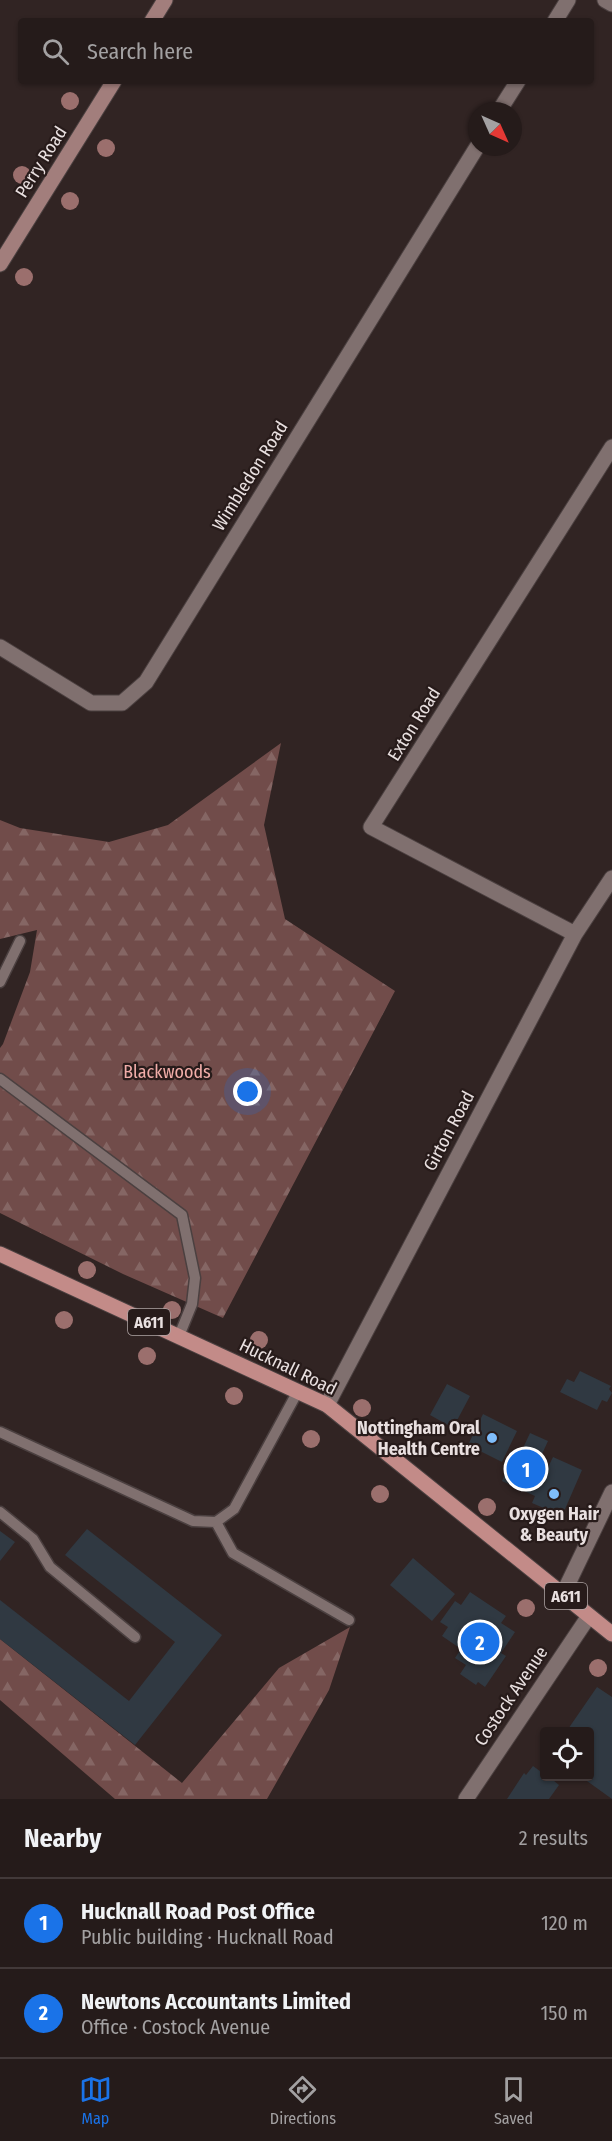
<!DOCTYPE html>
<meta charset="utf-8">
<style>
:root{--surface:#251b1a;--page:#312827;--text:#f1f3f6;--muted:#a3a1a2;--line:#423939;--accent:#1a73e8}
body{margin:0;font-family:"Fira Sans Condensed",sans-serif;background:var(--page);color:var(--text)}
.controls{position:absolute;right:18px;bottom:18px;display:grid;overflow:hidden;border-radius:6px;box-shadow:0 2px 4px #0004}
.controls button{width:54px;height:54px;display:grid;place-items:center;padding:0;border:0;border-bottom:2px solid var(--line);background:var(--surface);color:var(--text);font:30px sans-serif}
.compass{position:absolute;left:468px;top:102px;width:54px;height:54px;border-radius:50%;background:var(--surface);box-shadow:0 2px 4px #0004;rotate:135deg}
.you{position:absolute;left:248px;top:1092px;width:21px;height:21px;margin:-15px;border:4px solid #fff;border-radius:50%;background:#1a73e8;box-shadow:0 0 0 9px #1a73e833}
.badge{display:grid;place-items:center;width:39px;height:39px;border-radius:50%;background:var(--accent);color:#fff;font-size:20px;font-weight:700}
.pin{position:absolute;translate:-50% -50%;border:3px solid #fff;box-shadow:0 2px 6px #0006}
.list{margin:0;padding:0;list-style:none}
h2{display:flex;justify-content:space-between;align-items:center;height:78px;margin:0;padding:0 24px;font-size:26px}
h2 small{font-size:20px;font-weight:400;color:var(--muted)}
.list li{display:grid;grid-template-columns:39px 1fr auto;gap:18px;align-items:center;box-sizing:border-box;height:90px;padding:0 24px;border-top:2px solid var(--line)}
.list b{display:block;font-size:22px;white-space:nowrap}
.list p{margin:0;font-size:20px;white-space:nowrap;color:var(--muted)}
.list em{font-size:20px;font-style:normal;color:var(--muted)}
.icon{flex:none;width:33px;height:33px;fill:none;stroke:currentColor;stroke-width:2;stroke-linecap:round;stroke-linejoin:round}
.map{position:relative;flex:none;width:612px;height:1799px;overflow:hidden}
.search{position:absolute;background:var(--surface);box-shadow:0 2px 4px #0004;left:18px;right:18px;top:18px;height:66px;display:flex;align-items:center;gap:15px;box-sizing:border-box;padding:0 21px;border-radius:6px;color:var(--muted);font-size:22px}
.sheet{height:258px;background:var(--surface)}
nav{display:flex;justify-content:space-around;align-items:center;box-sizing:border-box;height:84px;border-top:2px solid var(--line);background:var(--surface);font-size:16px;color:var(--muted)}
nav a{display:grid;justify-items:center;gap:3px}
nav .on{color:var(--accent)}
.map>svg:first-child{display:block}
</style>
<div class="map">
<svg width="612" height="1799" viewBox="0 0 612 1799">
<defs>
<pattern id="forest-firs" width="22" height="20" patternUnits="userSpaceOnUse" patternTransform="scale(1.5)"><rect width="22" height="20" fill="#714c4a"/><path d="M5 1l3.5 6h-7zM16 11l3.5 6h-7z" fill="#856664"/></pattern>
</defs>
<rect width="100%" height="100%" fill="#312423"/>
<path fill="url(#forest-firs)" d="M 281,743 L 264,825 L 285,919 L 395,991 L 223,1318 L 123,1274 L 0,1213 L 0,1048 L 3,1044 L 30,972 L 37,930 L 0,939 L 0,820 L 20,828 L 109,842 L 168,825 Z
M 350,1627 L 329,1690 L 267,1799 L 115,1799 L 0,1700 L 0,1639 L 182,1783 L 279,1668 Z"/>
<path fill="#303942" d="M 580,1371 L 611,1386 L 609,1389 L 612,1393 L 607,1402 L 602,1400 L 597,1410 L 560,1392 L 567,1379 L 574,1382 Z
M 447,1384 L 470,1396 L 453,1428 L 430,1415 Z
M 483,1414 L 517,1431 L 502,1462 L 468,1445 Z
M 530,1433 L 548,1441 L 531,1478 L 541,1482 L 553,1457 L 582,1470 L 562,1516 L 532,1503 L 535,1496 L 502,1481 L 511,1459 L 517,1461 Z
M 87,1529 L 222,1635 L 135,1745 L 0,1639 L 0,1600 L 129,1701 L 175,1642 L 65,1555 Z
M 0,1531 L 15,1542 L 0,1561 Z
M 413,1558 L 455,1594 L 432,1621 L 390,1585 Z
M 470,1592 L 506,1616 L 501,1623 L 515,1632 L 501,1653 L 506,1656 L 485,1687 L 478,1682 L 476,1685 L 460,1674 L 466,1665 L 455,1658 L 461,1649 L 442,1636 L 448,1627 L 440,1622 L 455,1601 L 461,1605 Z
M 597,1687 L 612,1697 L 612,1799 L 580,1776 L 590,1776 L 590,1732 L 566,1732 Z
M 533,1766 L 544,1774 L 544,1776 L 548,1776 L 559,1785 L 549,1799 L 507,1799 L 524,1773 L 526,1775 Z"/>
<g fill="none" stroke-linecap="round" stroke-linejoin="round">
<defs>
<path id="lane" d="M 0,982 L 20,941
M 0,1079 L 182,1215 L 195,1278 L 192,1304 L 179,1336
M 0,1432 L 193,1521 L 216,1522 L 234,1509 L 298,1391
M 0,1512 L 33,1539 L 50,1567 L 135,1637
M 216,1522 L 233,1553 L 349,1620"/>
<path id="street" d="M 605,0 L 612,4
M 555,21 L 568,0
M 499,111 L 518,81
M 0,647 L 91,703 L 122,703 L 146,682 L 477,147
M 575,934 L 371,827 L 612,447
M 327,1405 L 575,934 L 612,878
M 563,1594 L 612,1492
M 466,1799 L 589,1616"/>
<path id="secondary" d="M 152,21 L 165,0
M 0,264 L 114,81"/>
<path id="primary" d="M 0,1254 L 327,1405 L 612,1634"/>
</defs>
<use href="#lane" stroke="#4b4040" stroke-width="13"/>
<use href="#street" stroke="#4b4040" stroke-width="17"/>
<use href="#secondary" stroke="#4b4040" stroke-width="17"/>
<use href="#primary" stroke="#4b4040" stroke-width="17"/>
<use href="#lane" stroke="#80706f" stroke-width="10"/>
<use href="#street" stroke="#80706f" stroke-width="15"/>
<use href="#secondary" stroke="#a27e7c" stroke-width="15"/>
<use href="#primary" stroke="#c38b88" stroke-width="15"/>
</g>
<g fill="#9b6f6d">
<circle cx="70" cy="101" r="9"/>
<circle cx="106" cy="148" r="9"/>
<circle cx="22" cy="175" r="9"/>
<circle cx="70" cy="201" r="9"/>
<circle cx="24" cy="277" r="9"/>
<circle cx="87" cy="1270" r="9"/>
<circle cx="172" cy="1310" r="9"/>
<circle cx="64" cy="1320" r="9"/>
<circle cx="259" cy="1340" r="9"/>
<circle cx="147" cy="1356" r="9"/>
<circle cx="234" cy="1396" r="9"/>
<circle cx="362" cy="1408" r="9"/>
<circle cx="311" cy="1439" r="9"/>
<circle cx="380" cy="1494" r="9"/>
<circle cx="487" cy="1507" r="9"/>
<circle cx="526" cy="1608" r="9"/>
<circle cx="598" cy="1668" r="9"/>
</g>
<g fill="#7fbdfa" stroke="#271b1a" stroke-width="2">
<circle cx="492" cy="1438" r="6"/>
<circle cx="554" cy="1494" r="6"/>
</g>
<g text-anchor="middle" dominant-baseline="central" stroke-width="4.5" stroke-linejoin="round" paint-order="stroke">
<g fill="#271b1a" stroke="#afa5a5" stroke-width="1.5">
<rect x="128" y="1309" width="42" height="26" rx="4.5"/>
<rect x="545" y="1583" width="42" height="26" rx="4.5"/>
</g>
<g font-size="16" font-weight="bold" fill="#e9e0e0">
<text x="149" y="1322">A611</text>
<text x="566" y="1596">A611</text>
</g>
<g font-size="18" fill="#e9e0e0" stroke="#271b1a">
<text transform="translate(41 162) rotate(-58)">Perry Road</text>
<text transform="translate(250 476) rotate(-58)">Wimbledon Road</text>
<text transform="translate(414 724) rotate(-58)">Exton Road</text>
<text transform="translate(449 1131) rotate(-62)">Girton Road</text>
<text transform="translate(288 1367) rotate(26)">Hucknall Road</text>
<text transform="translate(511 1696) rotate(-56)">Costock Avenue</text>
</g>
<g font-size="18" fill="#f1ada9" stroke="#271b1a">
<text x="167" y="1072">Blackwoods</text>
</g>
<g font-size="18" font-weight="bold" fill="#e9e0e0" stroke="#271b1a" text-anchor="end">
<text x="480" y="1428">Nottingham Oral<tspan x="480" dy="21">Health Centre</tspan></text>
<text x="554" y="1514" text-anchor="middle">Oxygen Hair<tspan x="554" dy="21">&amp; Beauty</tspan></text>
</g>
</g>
</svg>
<div class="controls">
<button><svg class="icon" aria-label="locate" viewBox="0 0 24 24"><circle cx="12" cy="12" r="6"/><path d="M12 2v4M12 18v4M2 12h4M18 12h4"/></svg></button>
</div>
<svg class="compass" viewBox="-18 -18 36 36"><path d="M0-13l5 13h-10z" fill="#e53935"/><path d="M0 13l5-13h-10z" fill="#a3a1a2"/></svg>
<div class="you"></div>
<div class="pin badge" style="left:526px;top:1469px">1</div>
<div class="pin badge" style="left:480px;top:1642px">2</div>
<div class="search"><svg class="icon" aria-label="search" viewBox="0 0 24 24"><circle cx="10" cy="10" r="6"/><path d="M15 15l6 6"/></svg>Search here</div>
</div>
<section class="sheet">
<h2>Nearby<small>2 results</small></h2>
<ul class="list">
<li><span class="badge">1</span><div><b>Hucknall Road Post Office</b><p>Public building · Hucknall Road</p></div><em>120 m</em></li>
<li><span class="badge">2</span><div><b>Newtons Accountants Limited</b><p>Office · Costock Avenue</p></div><em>150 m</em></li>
</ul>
</section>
<nav>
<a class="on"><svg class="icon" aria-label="map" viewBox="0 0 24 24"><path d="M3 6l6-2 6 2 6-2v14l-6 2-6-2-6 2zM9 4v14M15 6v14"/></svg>Map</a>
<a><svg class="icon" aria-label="directions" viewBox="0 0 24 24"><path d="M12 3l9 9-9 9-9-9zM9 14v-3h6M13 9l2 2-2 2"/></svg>Directions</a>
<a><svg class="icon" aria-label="saved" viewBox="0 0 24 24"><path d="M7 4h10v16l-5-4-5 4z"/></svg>Saved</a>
</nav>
